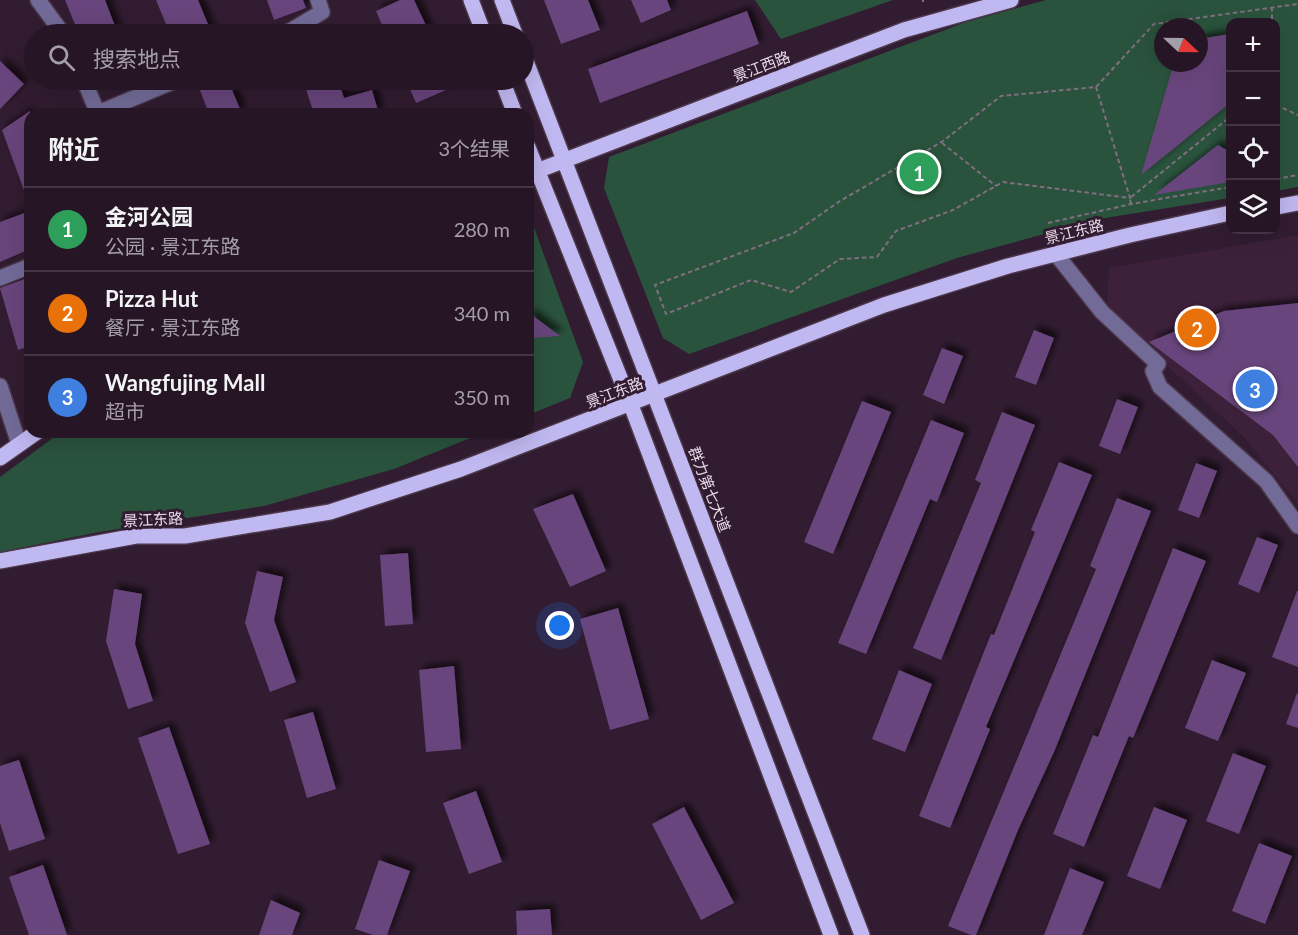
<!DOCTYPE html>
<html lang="zh">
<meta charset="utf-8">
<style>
:root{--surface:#261525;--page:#2e1e2d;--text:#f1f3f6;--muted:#a49fa7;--line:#423442;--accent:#8c9099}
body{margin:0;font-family:Lato,"Noto Sans SC",sans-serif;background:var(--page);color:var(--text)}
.controls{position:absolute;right:18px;top:18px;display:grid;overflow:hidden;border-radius:12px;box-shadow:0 6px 24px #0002}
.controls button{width:54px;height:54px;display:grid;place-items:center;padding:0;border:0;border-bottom:2px solid var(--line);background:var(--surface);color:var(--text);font:30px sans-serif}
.compass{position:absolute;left:1154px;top:18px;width:54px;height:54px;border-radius:50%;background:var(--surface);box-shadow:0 6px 24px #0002;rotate:112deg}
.you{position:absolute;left:560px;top:626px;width:21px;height:21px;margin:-15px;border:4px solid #fff;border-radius:50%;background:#1a73e8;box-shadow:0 0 0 9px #1a73e833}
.badge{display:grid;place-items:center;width:39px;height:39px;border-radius:50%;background:var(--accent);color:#fff;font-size:20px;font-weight:700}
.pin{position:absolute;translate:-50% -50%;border:3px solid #fff;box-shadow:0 2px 6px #0006}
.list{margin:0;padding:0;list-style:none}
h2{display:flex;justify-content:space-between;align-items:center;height:78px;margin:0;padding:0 24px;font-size:26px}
h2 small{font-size:20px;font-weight:400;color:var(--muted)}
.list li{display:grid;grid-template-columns:39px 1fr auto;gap:18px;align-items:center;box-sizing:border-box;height:84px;padding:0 24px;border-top:2px solid var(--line)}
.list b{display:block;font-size:22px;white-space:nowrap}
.list p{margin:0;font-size:20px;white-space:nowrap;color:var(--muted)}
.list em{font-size:20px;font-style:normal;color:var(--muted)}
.icon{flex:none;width:33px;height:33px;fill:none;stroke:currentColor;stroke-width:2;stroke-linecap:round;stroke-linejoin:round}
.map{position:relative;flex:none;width:1298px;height:935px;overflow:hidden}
.search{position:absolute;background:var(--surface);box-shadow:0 6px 24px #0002;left:24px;top:24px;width:510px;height:66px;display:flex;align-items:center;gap:15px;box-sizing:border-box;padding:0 21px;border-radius:33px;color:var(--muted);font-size:22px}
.panel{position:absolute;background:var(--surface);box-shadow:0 6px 24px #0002;left:24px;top:108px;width:510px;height:330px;border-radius:18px}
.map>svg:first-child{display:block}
</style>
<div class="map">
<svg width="1298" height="935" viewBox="0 0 1298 935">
<defs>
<filter id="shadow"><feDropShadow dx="5" dy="-5" stdDeviation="3" flood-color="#0009"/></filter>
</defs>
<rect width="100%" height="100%" fill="#321c31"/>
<path fill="#3d213b" d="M 1298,235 L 1298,504 L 1244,437 L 1107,310 L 1109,268 Z"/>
<path fill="#2a533d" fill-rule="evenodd" d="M 755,0 L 893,0 L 781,39 Z
M 1046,0 L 1298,0 L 1298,187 L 1276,191 L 1276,22 L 1230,22 L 1230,198 L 1099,219 L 957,258 L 689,354 L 663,338 L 604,188 L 609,157 L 966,22 ZM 1163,27 L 1199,27 L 1199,63 L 1163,63 Z
M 528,211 L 583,362 L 570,398 L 528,415 Z
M 61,432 L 485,432 L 394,469 L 264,506 L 99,532 L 0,552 L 0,477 Z"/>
<path fill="#68457b" filter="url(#shadow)" d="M 65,0 L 105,0 L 118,34 L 79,34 Z
M 156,0 L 198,0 L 212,34 L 170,34 Z
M 267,0 L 303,0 L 306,8 L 274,20 Z
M 400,0 L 414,0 L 430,34 L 386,34 L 376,11 Z
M 544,0 L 588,0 L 600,30 L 561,44 Z
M 631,0 L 667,0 L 671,10 L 641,23 Z
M 747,11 L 759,44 L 600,103 L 588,69 Z
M 1230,34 L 1230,103 L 1141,175 L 1174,63 L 1199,63 L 1199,39 Z
M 0,61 L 24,84 L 0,109 Z
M 228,80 L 242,114 L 209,114 L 200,90 Z
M 303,80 L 338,80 L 344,98 L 372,90 L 379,114 L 314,114 Z
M 406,80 L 469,80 L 416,103 Z
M 30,111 L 30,203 L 29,204 L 2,130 Z
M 1218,145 L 1230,152 L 1230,182 L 1154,195 Z
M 30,211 L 30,249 L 0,262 L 0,222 Z
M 30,277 L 30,346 L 18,350 L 0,288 Z
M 1298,303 L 1298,467 L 1273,435 L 1149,342 L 1224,311 Z
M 528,312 L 560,336 L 528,338 Z
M 1034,330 L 1054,338 L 1036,385 L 1015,377 Z
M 942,348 L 963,356 L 944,404 L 923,395 Z
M 1117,399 L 1138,407 L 1120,454 L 1099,446 Z
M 862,401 L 891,412 L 833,554 L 804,542 Z
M 1002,412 L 1035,425 L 941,660 L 913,648 L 981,483 L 975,480 Z
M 931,420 L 964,433 L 937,502 L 930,499 L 866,654 L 838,643 Z
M 1059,462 L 1092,475 L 986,727 L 990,729 L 950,828 L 919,816 L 991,634 L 994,635 L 1035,532 L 1031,530 Z
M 1196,463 L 1217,471 L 1199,518 L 1178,510 Z
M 573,494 L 606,571 L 570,587 L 533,509 Z
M 1117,498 L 1151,511 L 1054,752 L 1018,830 L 976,935 L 971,935 L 948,926 L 1096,569 L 1090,566 Z
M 1257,537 L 1278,545 L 1259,593 L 1238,584 Z
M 1173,548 L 1206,561 L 1133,738 L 1129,736 L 1084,847 L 1053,834 L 1093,735 L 1098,737 Z
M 408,553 L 413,624 L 385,626 L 380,555 Z
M 257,571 L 283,577 L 274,620 L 296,682 L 270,692 L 245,623 Z
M 114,589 L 142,594 L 135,644 L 153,701 L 128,709 L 106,641 Z
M 1297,591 L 1298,591 L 1298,667 L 1272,657 Z
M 618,608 L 649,719 L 610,730 L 580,619 Z
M 1212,660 L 1246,673 L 1218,741 L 1185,728 Z
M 454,666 L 461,749 L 426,752 L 419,670 Z
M 899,670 L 932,684 L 905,752 L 872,739 Z
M 1297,693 L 1298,694 L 1298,728 L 1286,724 Z
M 313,712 L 336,789 L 307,798 L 284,720 Z
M 169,727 L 210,844 L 178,854 L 138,738 Z
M 1233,753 L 1266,766 L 1239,834 L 1206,821 Z
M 19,760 L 45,839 L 9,851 L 0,823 L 0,766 Z
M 476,791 L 502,862 L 469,874 L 443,803 Z
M 684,807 L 734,903 L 701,920 L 652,824 Z
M 1154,807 L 1187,820 L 1160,889 L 1127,876 Z
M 1259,843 L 1292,856 L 1265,924 L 1232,911 Z
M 379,860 L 410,871 L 387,935 L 373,935 L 355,929 Z
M 43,865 L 67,935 L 29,935 L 9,877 Z
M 1070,868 L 1104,882 L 1082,935 L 1044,935 Z
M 271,900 L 300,913 L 292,935 L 259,935 Z
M 550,909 L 552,935 L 517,935 L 516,911 Z"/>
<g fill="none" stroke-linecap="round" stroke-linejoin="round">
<defs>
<path id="minor" d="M 38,0 L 63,34
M 285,34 L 322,12 L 318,0
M 84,80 L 98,114
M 98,113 L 177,80
M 1056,254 L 1102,312 L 1158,364 L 1153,371 L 1160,387 L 1266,481 L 1298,526
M 0,278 L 30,266
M 0,386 L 19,444"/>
<path id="major" d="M 471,0 L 484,34
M 502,0 L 515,34
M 524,56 L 862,935
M 502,80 L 515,114
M 528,147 L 631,405 L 831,935
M 529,174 L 904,30 L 1011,0
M 1276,207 L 1298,203
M 0,458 L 37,432
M 0,561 L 136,536 L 185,536 L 330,512 L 461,469 L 884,305 L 1008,266 L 1130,235 L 1230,213"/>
</defs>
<use href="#minor" stroke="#4c374b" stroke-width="18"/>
<use href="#major" stroke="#4c374b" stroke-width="18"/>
<path stroke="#816e80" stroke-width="2" stroke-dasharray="4.5 3" stroke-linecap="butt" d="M 923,0 L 923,2
M 1272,7 L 1272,22
M 1096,87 L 1130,198 L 1003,182 L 953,210 L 896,231 L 877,257 L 840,259 L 791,292 L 751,280 L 666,314 L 655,285 L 794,233 L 840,201 L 943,141 L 1001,96 L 1096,87 L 1154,24 L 1298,4
M 1276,105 L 1298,115
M 942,143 L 996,186
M 1276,179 L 1298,175
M 1131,204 L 1130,198 L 1230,117
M 1048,223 L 1131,204 L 1230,187"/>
<use href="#minor" stroke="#726b98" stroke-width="15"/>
<use href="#major" stroke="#c0b8f0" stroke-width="15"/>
</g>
<g text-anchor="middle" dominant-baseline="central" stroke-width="6" stroke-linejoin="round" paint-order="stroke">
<g font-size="15" fill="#eadae8" stroke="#321c31">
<text transform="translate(761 66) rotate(-21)">景江西路</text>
<text transform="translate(1074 231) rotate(-14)">景江东路</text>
<text transform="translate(614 392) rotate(-21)">景江东路</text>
<text transform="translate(710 489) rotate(69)">群力第七大道</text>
<text transform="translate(153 519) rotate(-3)">景江东路</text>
</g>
</g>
</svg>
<div class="controls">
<button>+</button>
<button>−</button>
<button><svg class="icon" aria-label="locate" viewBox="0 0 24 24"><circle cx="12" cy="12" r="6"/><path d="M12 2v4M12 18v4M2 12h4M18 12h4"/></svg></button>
<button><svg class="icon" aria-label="layers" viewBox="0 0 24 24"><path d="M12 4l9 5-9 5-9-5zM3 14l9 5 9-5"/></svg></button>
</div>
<svg class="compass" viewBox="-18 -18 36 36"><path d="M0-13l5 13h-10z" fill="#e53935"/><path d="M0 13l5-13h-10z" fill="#a49fa7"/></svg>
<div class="you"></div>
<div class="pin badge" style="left:919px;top:172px;background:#2e9e5b">1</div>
<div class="pin badge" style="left:1197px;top:328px;background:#e8710a">2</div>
<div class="pin badge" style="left:1255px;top:389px;background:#3f7fe0">3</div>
<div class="search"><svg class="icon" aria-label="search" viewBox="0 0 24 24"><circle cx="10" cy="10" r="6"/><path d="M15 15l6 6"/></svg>搜索地点</div>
<section class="panel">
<h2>附近<small>3个结果</small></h2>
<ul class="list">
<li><span class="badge" style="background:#2e9e5b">1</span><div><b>金河公园</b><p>公园 · 景江东路</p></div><em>280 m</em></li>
<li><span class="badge" style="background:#e8710a">2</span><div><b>Pizza Hut</b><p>餐厅 · 景江东路</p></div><em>340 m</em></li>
<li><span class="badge" style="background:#3f7fe0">3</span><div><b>Wangfujing Mall</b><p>超市</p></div><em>350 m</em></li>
</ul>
</section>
</div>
